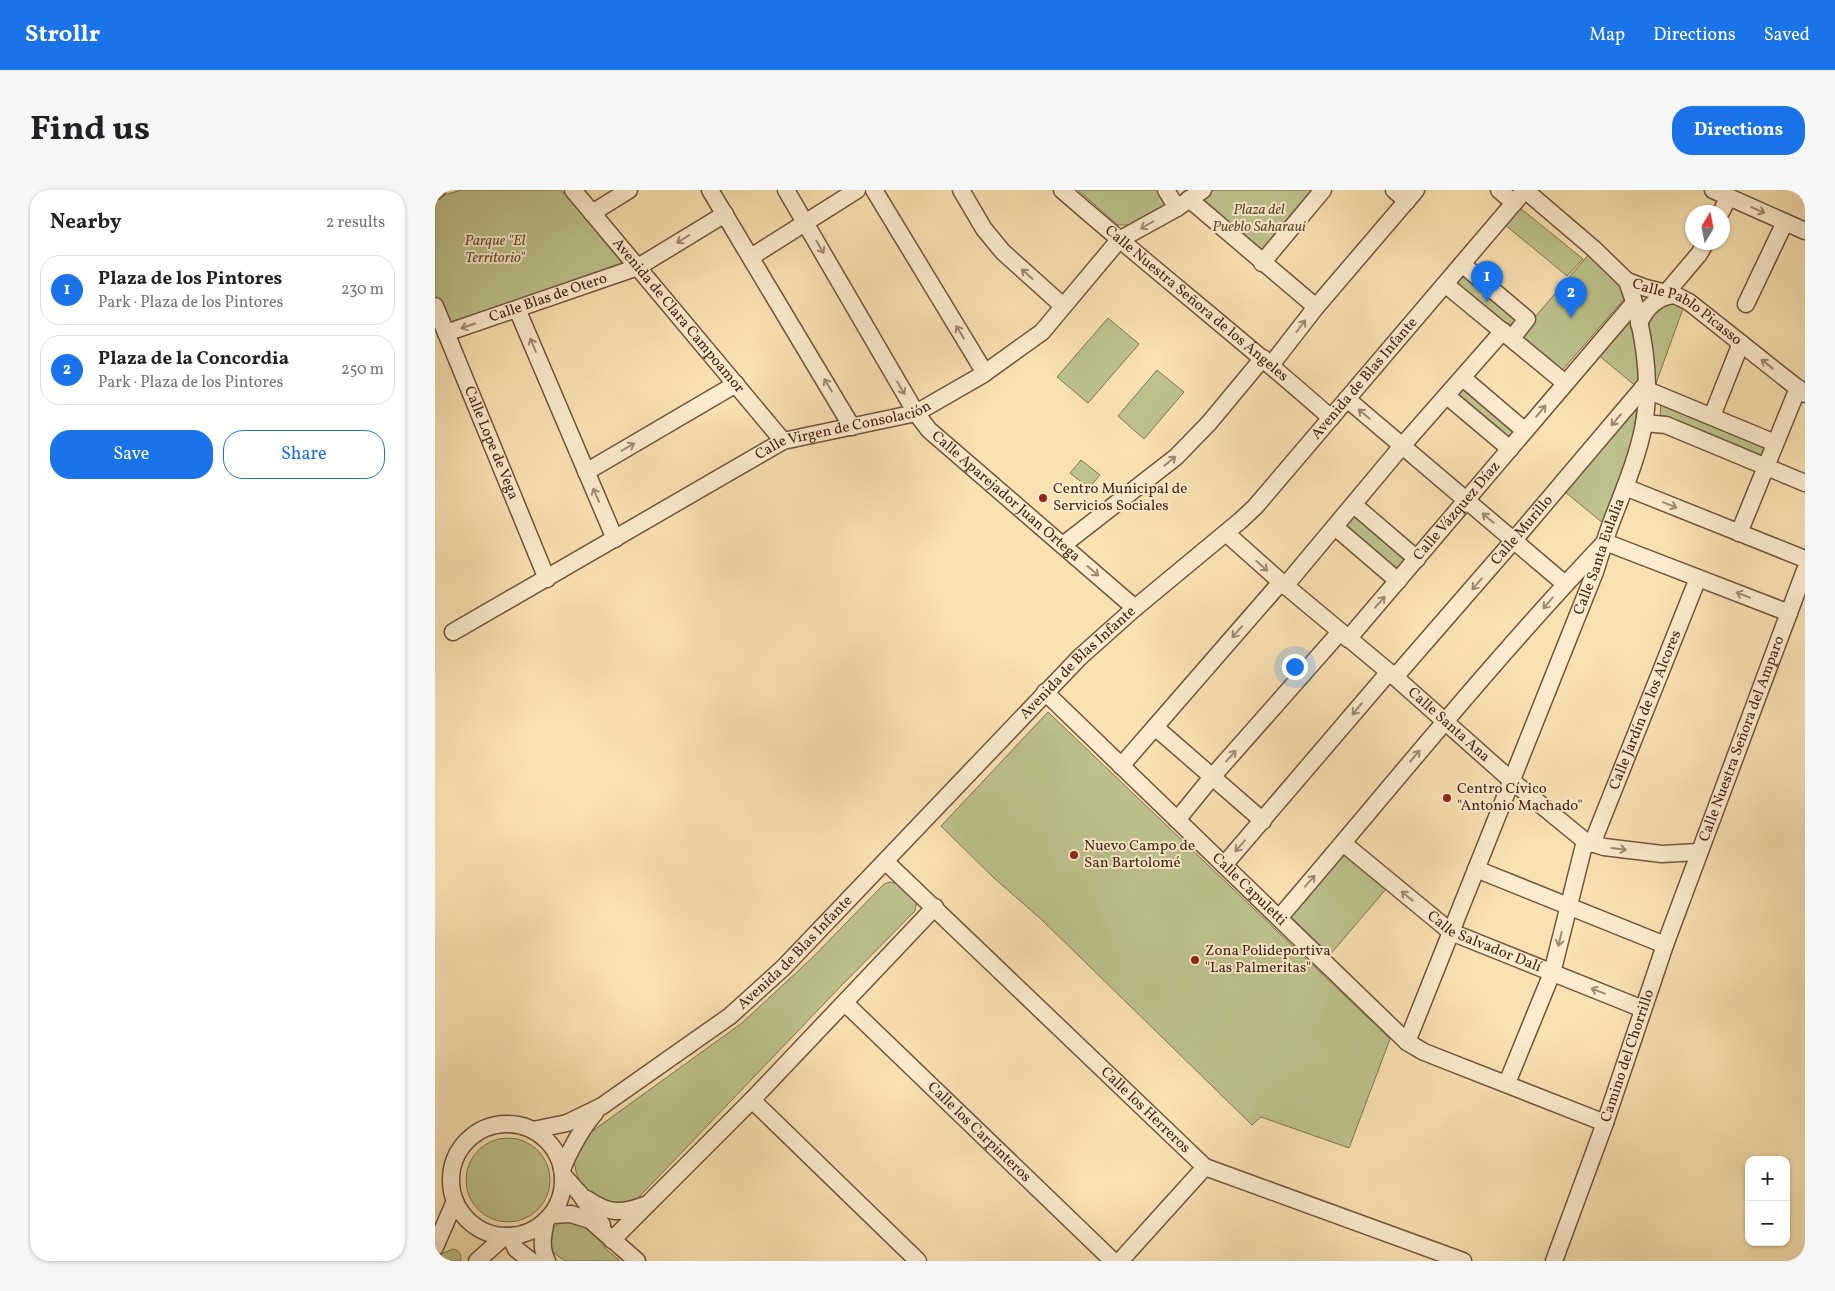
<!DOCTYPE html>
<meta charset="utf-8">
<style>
:root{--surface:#fff;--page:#f6f6f6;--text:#202124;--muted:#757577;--line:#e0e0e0;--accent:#1a73e8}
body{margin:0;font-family:Vollkorn,serif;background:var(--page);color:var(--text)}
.controls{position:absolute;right:15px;bottom:15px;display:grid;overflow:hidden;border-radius:10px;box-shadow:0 1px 4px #0004}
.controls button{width:45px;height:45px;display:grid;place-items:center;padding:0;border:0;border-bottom:1px solid var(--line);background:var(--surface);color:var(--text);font:25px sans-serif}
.compass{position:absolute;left:1250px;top:15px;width:45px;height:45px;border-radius:50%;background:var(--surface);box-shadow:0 1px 4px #0004;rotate:10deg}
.you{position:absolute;left:859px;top:476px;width:18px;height:18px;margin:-12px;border:4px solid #fff;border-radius:50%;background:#1a73e8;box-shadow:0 0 0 8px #1a73e833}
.badge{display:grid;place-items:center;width:32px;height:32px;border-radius:50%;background:var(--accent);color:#fff;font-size:16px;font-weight:700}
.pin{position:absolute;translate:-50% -41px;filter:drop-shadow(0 1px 2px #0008)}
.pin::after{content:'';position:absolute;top:26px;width:18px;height:15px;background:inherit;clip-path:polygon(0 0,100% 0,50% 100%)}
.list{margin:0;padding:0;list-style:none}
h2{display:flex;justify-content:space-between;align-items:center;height:65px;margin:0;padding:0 20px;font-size:21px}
h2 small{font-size:16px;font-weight:400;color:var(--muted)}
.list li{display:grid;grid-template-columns:32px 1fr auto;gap:15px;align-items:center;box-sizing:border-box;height:70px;margin:0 10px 10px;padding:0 10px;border:1px solid var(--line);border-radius:20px}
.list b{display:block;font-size:19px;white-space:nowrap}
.list p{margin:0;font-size:16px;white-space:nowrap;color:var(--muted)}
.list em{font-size:16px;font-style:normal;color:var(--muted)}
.actions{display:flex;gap:10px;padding:15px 20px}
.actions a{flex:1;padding:11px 0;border:1px solid var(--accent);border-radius:20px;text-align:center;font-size:18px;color:var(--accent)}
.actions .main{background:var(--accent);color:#fff}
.map{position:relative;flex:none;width:1370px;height:1071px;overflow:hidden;border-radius:20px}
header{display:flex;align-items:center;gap:30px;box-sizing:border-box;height:70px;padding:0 25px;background:var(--accent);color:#fff}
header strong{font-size:24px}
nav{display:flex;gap:28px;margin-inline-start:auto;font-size:18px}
.intro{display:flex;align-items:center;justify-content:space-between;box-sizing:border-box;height:120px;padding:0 30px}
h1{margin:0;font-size:35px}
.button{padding:12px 22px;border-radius:20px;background:var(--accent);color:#fff;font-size:18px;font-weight:700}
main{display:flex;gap:30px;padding:0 30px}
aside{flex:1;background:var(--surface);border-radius:20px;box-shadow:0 1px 4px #0004}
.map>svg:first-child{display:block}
</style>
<header>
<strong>Strollr</strong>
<nav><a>Map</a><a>Directions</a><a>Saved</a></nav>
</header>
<div class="intro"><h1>Find us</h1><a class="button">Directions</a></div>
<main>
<aside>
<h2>Nearby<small>2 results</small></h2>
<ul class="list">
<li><span class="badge">1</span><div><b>Plaza de los Pintores</b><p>Park · Plaza de los Pintores</p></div><em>230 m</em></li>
<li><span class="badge">2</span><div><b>Plaza de la Concordia</b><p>Park · Plaza de los Pintores</p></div><em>250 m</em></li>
</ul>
<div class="actions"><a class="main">Save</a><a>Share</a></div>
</aside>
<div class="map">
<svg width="1370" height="1071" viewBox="0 0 1370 1071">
<rect width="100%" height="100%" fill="#f9e2b2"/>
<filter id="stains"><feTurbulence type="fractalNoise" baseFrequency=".004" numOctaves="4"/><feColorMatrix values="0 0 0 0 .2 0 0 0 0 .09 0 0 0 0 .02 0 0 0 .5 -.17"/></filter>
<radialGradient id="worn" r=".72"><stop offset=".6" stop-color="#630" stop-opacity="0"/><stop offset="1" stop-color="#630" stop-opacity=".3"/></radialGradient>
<path fill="#bdc38d" stroke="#827452" d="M 26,0 L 126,0 L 188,73 L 187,79 L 13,134 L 0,103 L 0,8 Z
M 643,0 L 725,0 L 733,14 L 699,35 L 683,35 Z
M 775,0 L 885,0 L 830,64 L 765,15 L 766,6 Z
M 1084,17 L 1148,69 L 1132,86 L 1069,34 Z
M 1155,63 C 1167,75 1188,90 1189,109 L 1124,184 L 1082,148 Z
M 1028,80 L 1089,129 L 1077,144 L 1015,95 Z
M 1227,111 L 1250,113 L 1219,199 L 1216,198 L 1212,126 Z
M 1196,127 C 1200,148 1209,176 1203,198 L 1161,163 Z
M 673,128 L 704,154 L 653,213 L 622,187 Z
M 722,180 L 749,202 L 709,249 L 683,226 Z
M 1028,191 L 1086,242 L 1075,255 L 1016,205 Z
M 1226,208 L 1337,254 L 1330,274 L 1225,232 Z
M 1201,218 L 1203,219 L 1202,239 L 1169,334 L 1129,301 Z
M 646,270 L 665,285 L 654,298 L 635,283 Z
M 920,320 L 975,367 L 960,384 L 905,337 Z
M 613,522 L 955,849 L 914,958 L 826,927 L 817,935 L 607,730 L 559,688 L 506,636 Z
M 908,662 L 951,699 L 894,766 L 854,725 Z
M 455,692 L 463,694 L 482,710 L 480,721 L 405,797 L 205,1006 L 196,1014 L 176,1017 C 168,1012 158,1008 152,1001 C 139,987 135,966 145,950 L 307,833 L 377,768 L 449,694 Z
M31 990a42 42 0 1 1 84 0a42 42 0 1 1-84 0Z
M 134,1030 L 154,1038 L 172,1060 L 185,1071 L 130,1071 L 116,1061 L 115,1041 L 124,1033 Z
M 18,1059 C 25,1061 26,1063 26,1071 L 0,1071 L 6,1064 Z"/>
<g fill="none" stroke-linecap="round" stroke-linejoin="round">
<defs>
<g id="minor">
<path id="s1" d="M 138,0 L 348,251"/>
<path d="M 275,0 L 417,237"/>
<path id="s2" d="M 351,0 L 481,223 L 494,240 L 700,418"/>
<path d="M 439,0 L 550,183"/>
<path d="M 526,0 L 549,39 L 568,62 L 628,116"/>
<path id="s3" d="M 627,0 C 715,77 808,150 896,228"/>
<path d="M 731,0 L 742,18"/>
<path d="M 959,0 L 972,11"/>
<path d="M 1064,0 L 1079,13"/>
<path id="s4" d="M 1090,0 L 1159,59 L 1192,91 L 1211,98 L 1240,105 L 1254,112 L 1370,204"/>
<path d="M 1278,0 L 1370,41"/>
<path d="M 0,1 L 2,0"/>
<path d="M 754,9 L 881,117"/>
<path d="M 1286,22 L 1294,7"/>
<path d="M 157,23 L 194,0"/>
<path d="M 316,67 L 422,0"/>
<path d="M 827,73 L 888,0"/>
<path d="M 1027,74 L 1092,129 L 1077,148"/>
<path d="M 1010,94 L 1130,193"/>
<path d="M 1231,103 L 1264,64 L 1271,52"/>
<path d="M 1311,114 L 1350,32"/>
<path id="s5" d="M 0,116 L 112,389"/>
<path d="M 82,119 L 180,349"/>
<path d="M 1204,134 C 1210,118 1223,106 1240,105"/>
<path id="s6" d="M 11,143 L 203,77 L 290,24"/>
<path d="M 836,175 L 881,117 L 981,0"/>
<path d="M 1028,188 L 1090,241"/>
<path d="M 1212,200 L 1340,253"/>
<path d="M 1012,206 L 1075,259"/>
<path d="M 912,209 L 1130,394"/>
<path d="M 1277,226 L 1306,153"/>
<path d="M 1209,233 L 1231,235 L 1370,293"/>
<path d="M 151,282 L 301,194"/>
<path d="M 1190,297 L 1370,369"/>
<path d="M 919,315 L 982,369"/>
<path d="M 900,337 L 963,391"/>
<path id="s7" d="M 791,343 L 846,392 L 960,487 L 1077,591 L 1150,651 L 1169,657 L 1227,664 L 1264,662"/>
<path d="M 1304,343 L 1363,198"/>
<path d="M 628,355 L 741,267 L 774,233 L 828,168"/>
<path d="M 850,396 L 967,256 L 1068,141"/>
<path id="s8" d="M 18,442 L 348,251 L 481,223 L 547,185 L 607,142 L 684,50 L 742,18 L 768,0"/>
<path id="s9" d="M 913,449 L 1199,113"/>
<path id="s10" d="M 960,487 L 1079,350 L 1212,193"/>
<path id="s11" d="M 610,502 L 972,852 L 989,862 L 1170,933"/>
<path d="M 720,537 L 828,631"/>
<path d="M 686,576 L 846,392"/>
<path d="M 742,630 L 777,587 L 905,442"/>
<path id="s12" d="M 908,653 L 1016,742 L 1208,819"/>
<path id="s13" d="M 1157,654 L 1263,388"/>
<path id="s14" d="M 451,672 L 770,977 L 1028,1071"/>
<path d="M 789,675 L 954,482"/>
<path d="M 1041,679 L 1230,755"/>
<path d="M 844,728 C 952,602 1056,472 1170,352 L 1354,423"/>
<path id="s15" d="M 410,813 L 678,1071"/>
<path id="s16" d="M 972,852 L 1160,382 C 1166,364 1171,345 1178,328 C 1190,297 1203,266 1209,234 C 1217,188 1208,134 1192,91"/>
<path d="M 1072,893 L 1117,783 L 1150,651"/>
<path d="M 317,910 L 483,1071"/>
<circle cx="72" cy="990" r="56"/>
<path id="s17" d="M 98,940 L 132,933 L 167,916 L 295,826 L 348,778 L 645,467 L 700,418 L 805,331 L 820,317 L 1090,0"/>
<path d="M 127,979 C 136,958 145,940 160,923"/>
<path d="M 128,985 L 145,1004 L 167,1035"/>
<path d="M 152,1009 C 174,1024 186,1024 210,1015"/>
<path d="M 116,1025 L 136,1024 L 155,1030 L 202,1071"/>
<path d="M 111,1030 C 108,1045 105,1057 112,1071"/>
<path d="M 75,1046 L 81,1059 L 96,1071"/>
<path d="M 177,1050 L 317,910 L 500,717"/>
<path d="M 0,1057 L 20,1011"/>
<path d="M 42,1071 L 70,1046"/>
<path d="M 685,1071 L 770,977"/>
<path id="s18" d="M 1119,1071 L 1170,933 L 1230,755 L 1370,380"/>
</g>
</defs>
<use href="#minor" stroke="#73543e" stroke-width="19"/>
<use href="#minor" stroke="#fbeccd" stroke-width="16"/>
</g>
<defs><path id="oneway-shaft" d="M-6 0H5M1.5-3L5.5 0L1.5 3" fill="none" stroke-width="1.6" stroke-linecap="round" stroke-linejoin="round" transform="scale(1.25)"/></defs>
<g stroke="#a08872">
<use href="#oneway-shaft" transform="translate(1323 20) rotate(24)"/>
<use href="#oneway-shaft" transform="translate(712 35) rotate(150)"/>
<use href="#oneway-shaft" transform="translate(248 49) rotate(148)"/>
<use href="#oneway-shaft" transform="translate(385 57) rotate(60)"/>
<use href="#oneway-shaft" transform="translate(592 84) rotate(-138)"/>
<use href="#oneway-shaft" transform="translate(33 136) rotate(161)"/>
<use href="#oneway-shaft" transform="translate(866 136) rotate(-53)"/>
<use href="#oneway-shaft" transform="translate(525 142) rotate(-121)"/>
<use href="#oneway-shaft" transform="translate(98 155) rotate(-113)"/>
<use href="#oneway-shaft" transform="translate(1332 174) rotate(-142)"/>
<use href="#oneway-shaft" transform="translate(393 195) rotate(-121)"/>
<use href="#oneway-shaft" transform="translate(466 198) rotate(60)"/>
<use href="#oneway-shaft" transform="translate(1106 221) rotate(-50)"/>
<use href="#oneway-shaft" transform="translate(929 224) rotate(-140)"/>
<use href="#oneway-shaft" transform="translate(1181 230) rotate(130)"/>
<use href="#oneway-shaft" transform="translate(193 257) rotate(-30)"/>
<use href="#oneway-shaft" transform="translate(735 271) rotate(-39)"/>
<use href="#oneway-shaft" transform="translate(161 305) rotate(-114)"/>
<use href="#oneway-shaft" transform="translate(1235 315) rotate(22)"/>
<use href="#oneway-shaft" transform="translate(1053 328) rotate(-140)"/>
<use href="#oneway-shaft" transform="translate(827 376) rotate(42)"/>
<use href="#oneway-shaft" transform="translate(658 381) rotate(41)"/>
<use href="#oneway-shaft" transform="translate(1042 394) rotate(131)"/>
<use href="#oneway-shaft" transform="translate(1308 405) rotate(-159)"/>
<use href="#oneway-shaft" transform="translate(945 412) rotate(-49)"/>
<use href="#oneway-shaft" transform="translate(1113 413) rotate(131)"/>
<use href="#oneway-shaft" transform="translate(802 442) rotate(131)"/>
<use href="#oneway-shaft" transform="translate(922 519) rotate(130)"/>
<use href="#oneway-shaft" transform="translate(796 566) rotate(-49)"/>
<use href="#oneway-shaft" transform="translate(980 566) rotate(-50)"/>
<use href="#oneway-shaft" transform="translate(805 656) rotate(131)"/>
<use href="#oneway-shaft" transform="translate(1184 659) rotate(7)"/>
<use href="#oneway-shaft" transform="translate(875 691) rotate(-49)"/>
<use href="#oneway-shaft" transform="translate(972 706) rotate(-140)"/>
<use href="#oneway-shaft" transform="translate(1125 749) rotate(103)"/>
<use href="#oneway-shaft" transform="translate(1163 801) rotate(-159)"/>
</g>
<g fill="#8f2418" stroke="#fbeccd" stroke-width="2">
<circle cx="608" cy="308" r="5"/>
<circle cx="1012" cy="608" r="5"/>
<circle cx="639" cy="665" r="5"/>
<circle cx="760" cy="770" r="5"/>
</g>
<g text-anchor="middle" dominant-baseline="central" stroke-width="4" stroke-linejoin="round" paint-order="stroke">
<g font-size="15" font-style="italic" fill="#644c34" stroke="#fbeccd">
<text x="824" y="20">Plaza del<tspan x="824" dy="17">Pueblo Saharaui</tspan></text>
<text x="60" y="51">Parque "El<tspan x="60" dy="17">Territorio"</tspan></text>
</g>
<g font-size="15" fill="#462417" stroke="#fbeccd">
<text stroke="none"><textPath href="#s6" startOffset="108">Calle Blas de Otero</textPath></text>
<text stroke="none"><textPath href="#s3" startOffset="176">Calle Nuestra Señora de los Ángeles</textPath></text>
<text stroke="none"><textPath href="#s4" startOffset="205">Calle Pablo Picasso</textPath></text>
<text stroke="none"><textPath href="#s1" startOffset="164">Avenida de Clara Campoamor</textPath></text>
<text stroke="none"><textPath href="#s17" startOffset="1131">Avenida de Blas Infante</textPath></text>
<text stroke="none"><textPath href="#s8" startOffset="442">Calle Virgen de Consolación</textPath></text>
<text stroke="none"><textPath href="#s5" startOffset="148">Calle Lope de Vega</textPath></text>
<text stroke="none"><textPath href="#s2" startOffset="381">Calle Aparejador Juan Ortega</textPath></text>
<text stroke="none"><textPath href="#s9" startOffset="168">Calle Vázquez Díaz</textPath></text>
<text stroke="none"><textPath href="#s10" startOffset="194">Calle Murillo</textPath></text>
<text stroke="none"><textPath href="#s16" startOffset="522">Calle Santa Eulalia</textPath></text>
<text stroke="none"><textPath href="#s17" startOffset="726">Avenida de Blas Infante</textPath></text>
<text stroke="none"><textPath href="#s13" startOffset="144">Calle Jardín de los Alcores</textPath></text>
<text stroke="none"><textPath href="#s7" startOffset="294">Calle Santa Ana</textPath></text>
<text stroke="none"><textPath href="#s18" startOffset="555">Calle Nuestra Señora del Amparo</textPath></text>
<text stroke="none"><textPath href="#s11" startOffset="284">Calle Capuletti</textPath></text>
<text stroke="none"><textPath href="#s12" startOffset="174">Calle Salvador Dalí</textPath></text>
<text stroke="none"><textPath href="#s17" startOffset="321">Avenida de Blas Infante</textPath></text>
<text stroke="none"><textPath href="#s18" startOffset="218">Camino del Chorrillo</textPath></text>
<text stroke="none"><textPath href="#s14" startOffset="359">Calle los Herreros</textPath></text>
<text stroke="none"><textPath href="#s15" startOffset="186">Calle los Carpinteros</textPath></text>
</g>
<g font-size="15" fill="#462417" stroke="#fbeccd" text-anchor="start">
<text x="618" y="299">Centro Municipal de<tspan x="618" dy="17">Servicios Sociales</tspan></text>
<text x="1022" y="599">Centro Cívico<tspan x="1022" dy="17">"Antonio Machado"</tspan></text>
<text x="649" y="656">Nuevo Campo de<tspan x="649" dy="17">San Bartolomé</tspan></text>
<text x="770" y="761">Zona Polideportiva<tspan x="770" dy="17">"Las Palmeritas"</tspan></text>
</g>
</g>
<rect width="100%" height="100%" filter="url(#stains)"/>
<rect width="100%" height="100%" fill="url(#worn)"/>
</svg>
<div class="controls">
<button>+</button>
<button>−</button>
</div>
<svg class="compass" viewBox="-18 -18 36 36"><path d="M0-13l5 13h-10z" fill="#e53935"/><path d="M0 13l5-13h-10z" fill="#757577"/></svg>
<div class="you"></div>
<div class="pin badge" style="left:1052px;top:112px">1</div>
<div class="pin badge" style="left:1136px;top:128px">2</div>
</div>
</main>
